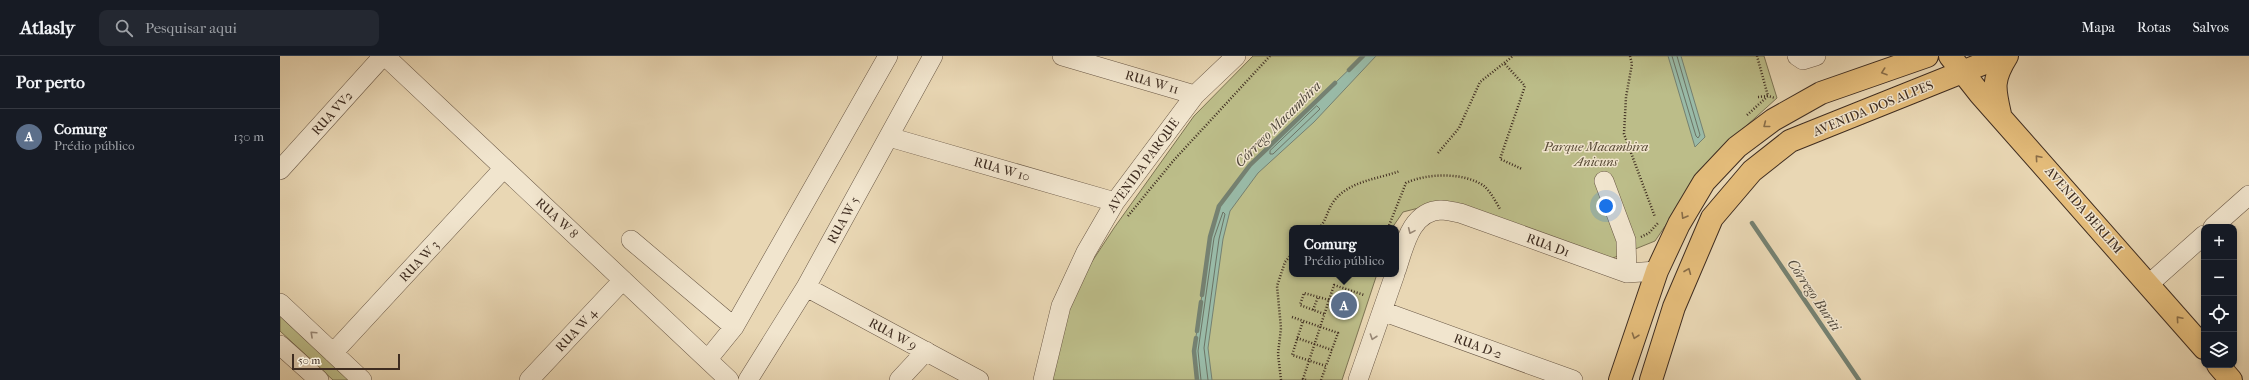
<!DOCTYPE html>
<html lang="pt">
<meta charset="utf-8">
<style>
:root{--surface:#171b24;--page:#242831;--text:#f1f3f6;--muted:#9ea1a6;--line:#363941;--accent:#0f766e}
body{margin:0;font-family:"IM FELL French Canon",serif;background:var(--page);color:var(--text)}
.controls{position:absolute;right:12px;bottom:12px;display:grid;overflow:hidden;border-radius:8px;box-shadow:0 2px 6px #0003}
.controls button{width:36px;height:36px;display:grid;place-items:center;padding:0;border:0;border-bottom:1px solid var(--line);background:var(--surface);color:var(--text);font:20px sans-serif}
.scale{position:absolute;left:12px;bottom:10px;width:108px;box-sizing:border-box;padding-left:4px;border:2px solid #3e2c20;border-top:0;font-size:11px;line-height:14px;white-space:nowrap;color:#3e2c20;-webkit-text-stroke:3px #f1e5ce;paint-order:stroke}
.you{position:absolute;left:1326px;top:150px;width:14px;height:14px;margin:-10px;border:3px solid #fff;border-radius:50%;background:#1a73e8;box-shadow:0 0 0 6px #1a73e833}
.badge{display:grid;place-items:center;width:26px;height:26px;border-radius:50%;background:var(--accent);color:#fff;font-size:13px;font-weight:700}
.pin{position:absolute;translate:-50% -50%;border:2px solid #fff;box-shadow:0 1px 4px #0006}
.popup{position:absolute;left:1009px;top:169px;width:110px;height:52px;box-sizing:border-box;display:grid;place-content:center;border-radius:8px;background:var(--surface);filter:drop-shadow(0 1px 3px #0005);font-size:13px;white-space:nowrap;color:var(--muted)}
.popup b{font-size:15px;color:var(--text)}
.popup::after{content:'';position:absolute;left:50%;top:100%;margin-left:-8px;border:8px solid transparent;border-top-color:var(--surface)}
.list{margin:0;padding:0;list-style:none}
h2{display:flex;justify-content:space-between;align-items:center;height:52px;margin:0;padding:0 16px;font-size:17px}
h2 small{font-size:13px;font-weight:400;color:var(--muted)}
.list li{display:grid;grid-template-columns:26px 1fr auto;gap:12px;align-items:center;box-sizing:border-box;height:56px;padding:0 16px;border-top:1px solid var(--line)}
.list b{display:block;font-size:15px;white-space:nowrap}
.list p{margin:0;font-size:13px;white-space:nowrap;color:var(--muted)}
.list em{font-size:13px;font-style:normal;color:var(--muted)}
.icon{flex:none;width:22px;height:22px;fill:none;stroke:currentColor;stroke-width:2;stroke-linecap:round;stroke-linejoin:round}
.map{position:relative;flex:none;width:1969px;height:324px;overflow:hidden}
header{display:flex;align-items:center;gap:24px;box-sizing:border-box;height:56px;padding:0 20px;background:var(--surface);border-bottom:1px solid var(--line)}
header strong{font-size:19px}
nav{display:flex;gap:22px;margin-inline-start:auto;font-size:14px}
.search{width:280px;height:36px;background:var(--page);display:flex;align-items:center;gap:10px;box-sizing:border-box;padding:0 14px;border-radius:8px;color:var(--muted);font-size:15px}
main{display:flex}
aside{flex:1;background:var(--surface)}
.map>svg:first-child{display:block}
</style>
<header>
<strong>Atlasly</strong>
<div class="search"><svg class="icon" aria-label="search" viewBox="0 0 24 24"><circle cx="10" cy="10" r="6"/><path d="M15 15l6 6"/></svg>Pesquisar aqui</div>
<nav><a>Mapa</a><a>Rotas</a><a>Salvos</a></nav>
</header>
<main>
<aside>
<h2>Por perto<small></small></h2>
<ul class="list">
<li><span class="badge" style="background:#5c6f8a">A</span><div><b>Comurg</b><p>Prédio público</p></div><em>130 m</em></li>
</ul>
</aside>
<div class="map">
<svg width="1969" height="324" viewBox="0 0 1969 324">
<rect width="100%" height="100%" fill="#e9d7b4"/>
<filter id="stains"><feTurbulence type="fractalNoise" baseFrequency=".005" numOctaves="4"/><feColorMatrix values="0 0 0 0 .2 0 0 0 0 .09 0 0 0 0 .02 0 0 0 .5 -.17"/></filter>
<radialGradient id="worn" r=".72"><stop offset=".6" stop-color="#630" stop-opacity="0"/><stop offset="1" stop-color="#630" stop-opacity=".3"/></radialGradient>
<path fill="#bcbd89" stroke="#7d7454" d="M 973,0 L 1484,0 L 1497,42 L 1455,80 L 1417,123 L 1375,185 L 1328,204 L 1158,147 L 1123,156 L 1112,172 L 1012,172 L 1012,218 L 1097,218 L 1062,324 L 767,324 L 794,233 L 834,172 L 914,60 Z
M 0,260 L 69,324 L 53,324 L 0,275 Z"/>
<path fill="#99baa7" stroke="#758171" d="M 1083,0 L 1096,0 L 1034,66 L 978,117 L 950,155 L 943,183 L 928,292 L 932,324 L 917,324 L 914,295 L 930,181 L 939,150 L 970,109 Z
M 1388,0 L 1401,0 L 1425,81 L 1415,91 Z"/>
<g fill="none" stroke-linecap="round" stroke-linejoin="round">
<path stroke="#6c7364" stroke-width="1" d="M 1392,0 L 1416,80 L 1418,82 L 1420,79 L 1397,0
M 1037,50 L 1040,53 L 993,98 L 990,98 L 990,95 Z
M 921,324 L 918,295 L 934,182 L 943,156 L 945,158 L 939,183 L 924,292 L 928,324"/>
<path stroke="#758171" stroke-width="4.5" d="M 1069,14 L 1083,0
M 1472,167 L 1579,324
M 922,239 L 930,181 L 939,150 L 970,109 L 1055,27
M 917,275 L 921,246
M 916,282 L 914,295 L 917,324"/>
<defs>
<path id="minor" d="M 105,0 L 449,324
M 782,0 L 915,39
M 1517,0 L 1523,4 L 1536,0
M 609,81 L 835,146
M 0,114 L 103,0
M 1324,125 L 1346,184 L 1347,217
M 1933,171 L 1969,139
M 351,184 L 454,271
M 1116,215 C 1124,192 1130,155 1161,154 C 1167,154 1174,156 1180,157 L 1347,217 L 1377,215
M 1869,228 L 1924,179
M 526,231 L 699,324
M 0,247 L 82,324
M 1102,255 L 1293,324
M 0,289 L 39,324
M 53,297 L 224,112
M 428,303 L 454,271 L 608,0
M 249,324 L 343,224
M 468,324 L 526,231 L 653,0
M 619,324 L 646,295
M 763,324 L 781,250 L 806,196 L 835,146 L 915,39 L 956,0
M 1078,324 L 1115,218"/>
<path id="major" d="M 1670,0 L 1700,38 L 1924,292
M 1720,58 C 1714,32 1712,24 1727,0
M 1938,309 L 1951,324
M 1340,324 L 1377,215 L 1399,168 L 1424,126 L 1457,91 L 1493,64 L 1541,37 L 1647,0
M 1371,324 L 1394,251 L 1432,162 L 1472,115 L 1510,85 L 1722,0"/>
</defs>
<use href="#minor" stroke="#695745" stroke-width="20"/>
<use href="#major" stroke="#3e2c20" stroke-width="24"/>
<path stroke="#3e2c20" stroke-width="2.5" stroke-dasharray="1 2" stroke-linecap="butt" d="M 1350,0 L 1352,8 L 1346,41 L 1344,78 L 1375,161
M 1225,8 L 1245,30 L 1220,103 L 1242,113
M 1478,41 L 1488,40 L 1495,42
M 1467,59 L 1488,40 L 1477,0
M 1158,97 L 1179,72 L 1200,26 L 1233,0
M 848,160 L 894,104 L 990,0
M 1039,172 C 1047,164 1047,154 1054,145 C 1069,125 1098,123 1120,115
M 1108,172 L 1126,127 C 1147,117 1184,116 1204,130 C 1210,135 1216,146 1220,153
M 1361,181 L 1369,177 L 1378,167
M 1033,254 L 1038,241
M 1044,258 L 1020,249 L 1024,237 L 1049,244
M 1012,261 L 1058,277 L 1046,310 L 1012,299 L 1023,265
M 1017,282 L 1052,294
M 1001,324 L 998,298 L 1001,272 L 997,230 L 1005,206 L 1012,198
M 1026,324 L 1023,323 L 1054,229 L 1084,239
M 1041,324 L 1046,310"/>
<use href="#minor" stroke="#f1e5ce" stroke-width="19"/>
<use href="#major" stroke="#e4bc7a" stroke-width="22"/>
</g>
<defs><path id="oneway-chevron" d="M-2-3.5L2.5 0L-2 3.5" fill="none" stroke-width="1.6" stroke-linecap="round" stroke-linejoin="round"/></defs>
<g stroke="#896d48">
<use href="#oneway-chevron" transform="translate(1604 16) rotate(161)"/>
<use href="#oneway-chevron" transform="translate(1486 69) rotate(142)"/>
<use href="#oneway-chevron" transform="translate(1758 102) rotate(-131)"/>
<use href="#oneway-chevron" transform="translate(1404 160) rotate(121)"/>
<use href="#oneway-chevron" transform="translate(1408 215) rotate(-68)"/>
<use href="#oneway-chevron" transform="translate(1899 263) rotate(-131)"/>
<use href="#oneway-chevron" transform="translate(1355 280) rotate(109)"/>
</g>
<g stroke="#988877">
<use href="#oneway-chevron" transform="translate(1131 175) rotate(114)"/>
<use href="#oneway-chevron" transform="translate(33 278) rotate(-137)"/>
<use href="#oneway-chevron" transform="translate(1093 281) rotate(109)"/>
</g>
<g text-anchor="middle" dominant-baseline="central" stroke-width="3" stroke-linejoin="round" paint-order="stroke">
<g font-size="13" fill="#3e2c20" stroke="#f1e5ce">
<text transform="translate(872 26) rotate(16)">RUA W 11</text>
<text transform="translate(1593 52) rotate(-22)">AVENIDA DOS ALPES</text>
<text transform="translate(52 57) rotate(-48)">RUA VV2</text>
<text transform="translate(863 109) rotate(-54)">AVENIDA PARQUE</text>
<text transform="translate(722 113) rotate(16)">RUA W 10</text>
<text transform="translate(1804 154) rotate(49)">AVENIDA BERLIM</text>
<text transform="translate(277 162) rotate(43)">RUA W 8</text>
<text transform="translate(563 164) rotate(-61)">RUA W 5</text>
<text transform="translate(1268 189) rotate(20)">RUA D1</text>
<text transform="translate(139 205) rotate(-47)">RUA W 3</text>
<text transform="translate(296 274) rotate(-47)">RUA W 4</text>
<text transform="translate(613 278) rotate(28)">RUA W 9</text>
<text transform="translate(1198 290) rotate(20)">RUA D-2</text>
</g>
<g font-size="13" font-style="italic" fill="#574935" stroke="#f1e5ce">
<text x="1316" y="90">Parque Macambira<tspan x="1316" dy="15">Anicuns</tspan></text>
</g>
<g font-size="14" font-style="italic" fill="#50483b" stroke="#f1e5ce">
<text transform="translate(998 68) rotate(-45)">Córrego Macambira</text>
<text transform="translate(1534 239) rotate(56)">Córrego Buriti</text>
</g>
</g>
<rect width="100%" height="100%" filter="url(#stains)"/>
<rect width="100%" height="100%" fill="url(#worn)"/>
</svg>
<div class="controls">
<button>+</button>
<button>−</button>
<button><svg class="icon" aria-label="locate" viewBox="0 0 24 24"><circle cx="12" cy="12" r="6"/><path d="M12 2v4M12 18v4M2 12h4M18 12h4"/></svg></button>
<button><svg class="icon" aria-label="layers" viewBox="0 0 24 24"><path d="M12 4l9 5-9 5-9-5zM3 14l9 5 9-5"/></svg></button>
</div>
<div class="scale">50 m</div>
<div class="you"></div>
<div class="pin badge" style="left:1064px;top:249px;background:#5c6f8a">A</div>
<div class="popup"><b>Comurg</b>Prédio público</div>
</div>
</main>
